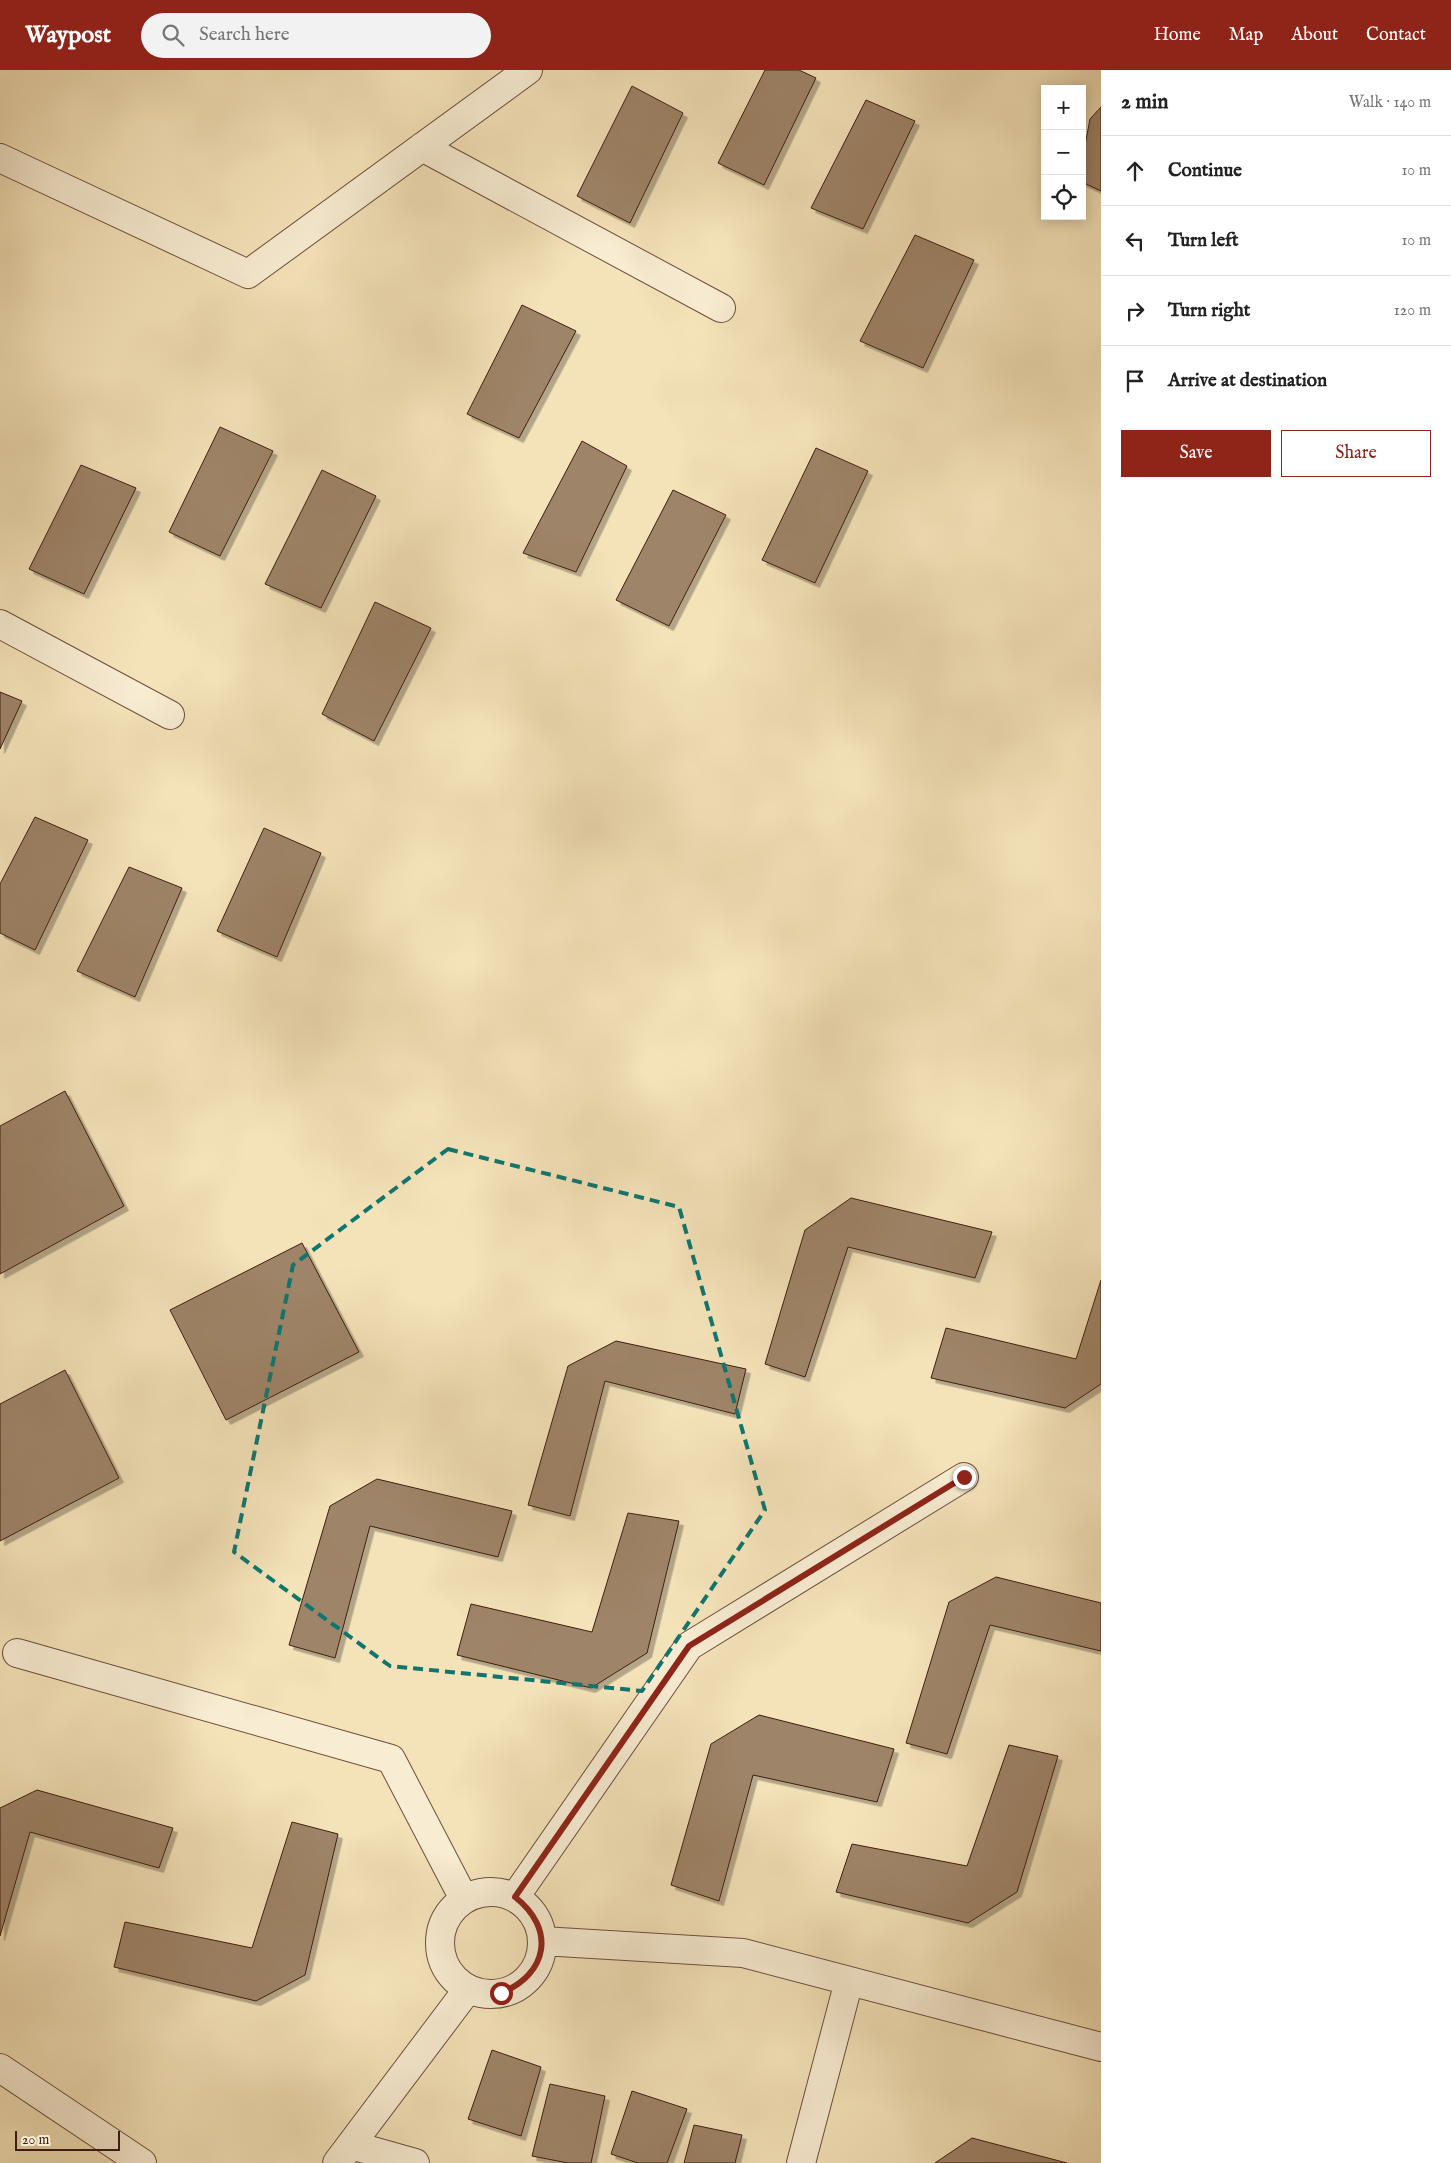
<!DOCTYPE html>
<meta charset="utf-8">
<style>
:root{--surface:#fff;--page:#f2f2f2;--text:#222;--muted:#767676;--line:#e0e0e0;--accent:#8f2418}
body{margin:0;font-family:"IM FELL English",serif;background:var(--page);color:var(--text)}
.controls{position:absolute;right:15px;top:15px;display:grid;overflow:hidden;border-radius:0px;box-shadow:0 2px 12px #0003}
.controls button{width:45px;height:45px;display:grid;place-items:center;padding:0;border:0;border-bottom:1px solid var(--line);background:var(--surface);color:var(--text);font:25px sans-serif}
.scale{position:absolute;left:15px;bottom:12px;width:105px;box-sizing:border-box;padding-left:5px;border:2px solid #401e10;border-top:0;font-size:14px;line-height:18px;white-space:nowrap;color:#401e10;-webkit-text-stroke:4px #f8ecd2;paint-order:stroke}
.stop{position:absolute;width:15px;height:15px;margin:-11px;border:4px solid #8f2418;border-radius:50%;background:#fff}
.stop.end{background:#8f2418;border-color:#fff;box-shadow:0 1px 5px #0008}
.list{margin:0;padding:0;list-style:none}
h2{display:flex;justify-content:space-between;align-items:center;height:65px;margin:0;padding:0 20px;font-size:21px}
h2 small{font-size:16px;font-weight:400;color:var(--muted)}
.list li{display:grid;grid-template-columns:32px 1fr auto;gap:15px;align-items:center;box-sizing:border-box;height:70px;padding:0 20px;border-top:1px solid var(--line)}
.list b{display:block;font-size:19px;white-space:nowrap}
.list em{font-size:16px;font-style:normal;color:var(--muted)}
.actions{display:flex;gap:10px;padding:15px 20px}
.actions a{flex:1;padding:11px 0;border:1px solid var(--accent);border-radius:0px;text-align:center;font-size:18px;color:var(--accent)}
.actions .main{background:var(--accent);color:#fff}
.icon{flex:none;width:28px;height:28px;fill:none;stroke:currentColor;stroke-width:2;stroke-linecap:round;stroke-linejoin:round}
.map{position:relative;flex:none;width:1101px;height:2093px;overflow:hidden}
header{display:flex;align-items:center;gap:30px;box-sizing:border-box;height:70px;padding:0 25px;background:var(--accent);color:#fff}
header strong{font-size:24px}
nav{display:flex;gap:28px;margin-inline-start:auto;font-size:18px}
.search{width:350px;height:45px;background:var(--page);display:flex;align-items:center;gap:12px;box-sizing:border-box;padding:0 18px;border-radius:28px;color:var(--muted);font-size:19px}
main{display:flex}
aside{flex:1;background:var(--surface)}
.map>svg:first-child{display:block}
</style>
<header>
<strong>Waypost</strong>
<div class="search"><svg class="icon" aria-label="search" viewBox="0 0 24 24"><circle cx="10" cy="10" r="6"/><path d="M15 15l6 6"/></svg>Search here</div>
<nav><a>Home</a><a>Map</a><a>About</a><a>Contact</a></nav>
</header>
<main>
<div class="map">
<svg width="1101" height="2093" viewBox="0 0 1101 2093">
<defs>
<filter id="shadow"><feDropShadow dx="4.5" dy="4.5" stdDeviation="0" flood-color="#0004"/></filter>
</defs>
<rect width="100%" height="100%" fill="#f4e2b9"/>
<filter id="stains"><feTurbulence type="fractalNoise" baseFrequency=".004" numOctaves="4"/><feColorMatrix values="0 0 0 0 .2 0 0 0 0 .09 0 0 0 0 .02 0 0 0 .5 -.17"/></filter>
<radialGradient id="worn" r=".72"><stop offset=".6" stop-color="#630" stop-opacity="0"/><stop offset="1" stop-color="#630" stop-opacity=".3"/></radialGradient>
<path fill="#9e8468" stroke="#401e10" filter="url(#shadow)" d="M 765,0 L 799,0 L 816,8 L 764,115 L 718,93 Z
M 632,16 L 683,43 L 630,153 L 577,126 Z
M 866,30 L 915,51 L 863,159 L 811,138 Z
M 1101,37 L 1101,121 L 1082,112 L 1082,91 L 1090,49 Z
M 915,165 L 974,190 L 923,298 L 860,271 Z
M 522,235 L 576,261 L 519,368 L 467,344 Z
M 220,357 L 273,381 L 220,486 L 169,462 Z
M 582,371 L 627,396 L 576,502 L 523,483 Z
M 816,378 L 868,401 L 815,513 L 762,490 Z
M 81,395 L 136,418 L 84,524 L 29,499 Z
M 322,400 L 376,426 L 321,538 L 265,514 Z
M 673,420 L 726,445 L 669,556 L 616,530 Z
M 375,532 L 431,558 L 374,671 L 322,644 Z
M 0,622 L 22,631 L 0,679 Z
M 35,747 L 88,770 L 35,880 L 0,863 L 0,814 Z
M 264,758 L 321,783 L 277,887 L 217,861 Z
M 129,797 L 182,818 L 135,927 L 77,901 Z
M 65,1021 L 124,1136 L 0,1204 L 0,1056 Z
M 851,1128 L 992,1162 L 975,1208 L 848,1177 L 805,1307 L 765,1294 L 805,1160 Z
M 302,1173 L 359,1282 L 226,1350 L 170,1240 Z
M 1101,1210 L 1101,1314 L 1065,1338 L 931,1308 L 946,1258 L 1076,1289 Z
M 616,1271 L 746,1299 L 735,1344 L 605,1311 L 570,1446 L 528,1435 L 568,1296 Z
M 65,1300 L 119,1408 L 0,1471 L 0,1334 Z
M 377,1409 L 512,1441 L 498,1487 L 370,1456 L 335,1588 L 289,1575 L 330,1436 Z
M 628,1443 L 679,1451 L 647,1583 L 591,1618 L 457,1585 L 471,1534 L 592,1562 Z
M 996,1507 L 1101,1533 L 1101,1581 L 990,1555 L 947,1684 L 906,1673 L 949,1532 Z
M 759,1645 L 894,1679 L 877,1732 L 753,1705 L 719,1831 L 671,1815 L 711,1674 Z
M 1009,1675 L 1058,1686 L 1017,1822 L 968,1853 L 836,1822 L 852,1774 L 967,1796 Z
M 37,1720 L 173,1758 L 159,1798 L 30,1762 L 0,1866 L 0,1738 Z
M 292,1752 L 338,1764 L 305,1905 L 256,1931 L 114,1897 L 125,1852 L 252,1878 Z
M 492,1980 L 541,1997 L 521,2066 L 468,2049 Z
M 550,2014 L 605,2026 L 591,2093 L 568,2093 L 532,2086 Z
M 632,2021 L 687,2039 L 667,2093 L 638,2093 L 611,2084 Z
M 694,2055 L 742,2065 L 735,2093 L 684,2093 Z
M 972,2068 L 1067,2093 L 935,2093 Z"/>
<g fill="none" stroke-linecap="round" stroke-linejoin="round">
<defs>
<path id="street" d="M 422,77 L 721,238
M 0,88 L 248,204 L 528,0
M 0,554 L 170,645
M 17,1583 L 391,1689 L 464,1829
M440 1873a51 51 0 1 1 102 0a51 51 0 1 1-102 0Z
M 515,1827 L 689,1576 L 964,1407
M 542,1871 L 743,1883 L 1101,1977
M 0,1998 L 142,2093
M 351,2075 L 415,2093
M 337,2093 L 468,1919
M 801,2093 L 849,1911"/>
</defs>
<use href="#street" stroke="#6d4f3a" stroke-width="30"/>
<use href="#street" stroke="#f8ecd2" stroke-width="28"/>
</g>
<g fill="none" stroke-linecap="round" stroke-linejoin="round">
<path stroke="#8f2418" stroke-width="6" d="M 501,1923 C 548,1904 556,1859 515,1827 L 689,1576 L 964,1407"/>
</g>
<path fill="none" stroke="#0f766e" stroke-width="4" stroke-dasharray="10 6" stroke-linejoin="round" d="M 448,1079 L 679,1137 L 765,1440 L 642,1621 L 390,1596 L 234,1482 L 293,1195 Z"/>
<rect width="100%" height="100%" filter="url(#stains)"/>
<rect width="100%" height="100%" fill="url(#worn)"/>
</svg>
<div class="controls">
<button>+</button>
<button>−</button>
<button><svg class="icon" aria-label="locate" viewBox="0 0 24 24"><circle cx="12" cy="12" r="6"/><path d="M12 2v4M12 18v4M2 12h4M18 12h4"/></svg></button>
</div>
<div class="scale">20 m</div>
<div class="stop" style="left:501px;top:1923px"></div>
<div class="stop end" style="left:964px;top:1407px"></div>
</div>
<aside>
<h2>2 min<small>Walk · 140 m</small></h2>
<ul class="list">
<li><svg class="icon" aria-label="ahead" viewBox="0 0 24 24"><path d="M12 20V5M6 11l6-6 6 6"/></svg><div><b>Continue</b></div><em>10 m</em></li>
<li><svg class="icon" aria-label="left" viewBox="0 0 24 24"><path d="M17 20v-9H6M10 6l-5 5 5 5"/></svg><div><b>Turn left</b></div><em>10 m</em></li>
<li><svg class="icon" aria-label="right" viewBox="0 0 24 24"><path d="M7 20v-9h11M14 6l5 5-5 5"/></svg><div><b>Turn right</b></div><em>120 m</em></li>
<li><svg class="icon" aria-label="arrive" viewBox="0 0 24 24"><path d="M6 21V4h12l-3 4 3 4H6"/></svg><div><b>Arrive at destination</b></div></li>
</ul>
<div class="actions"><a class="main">Save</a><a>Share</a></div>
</aside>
</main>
